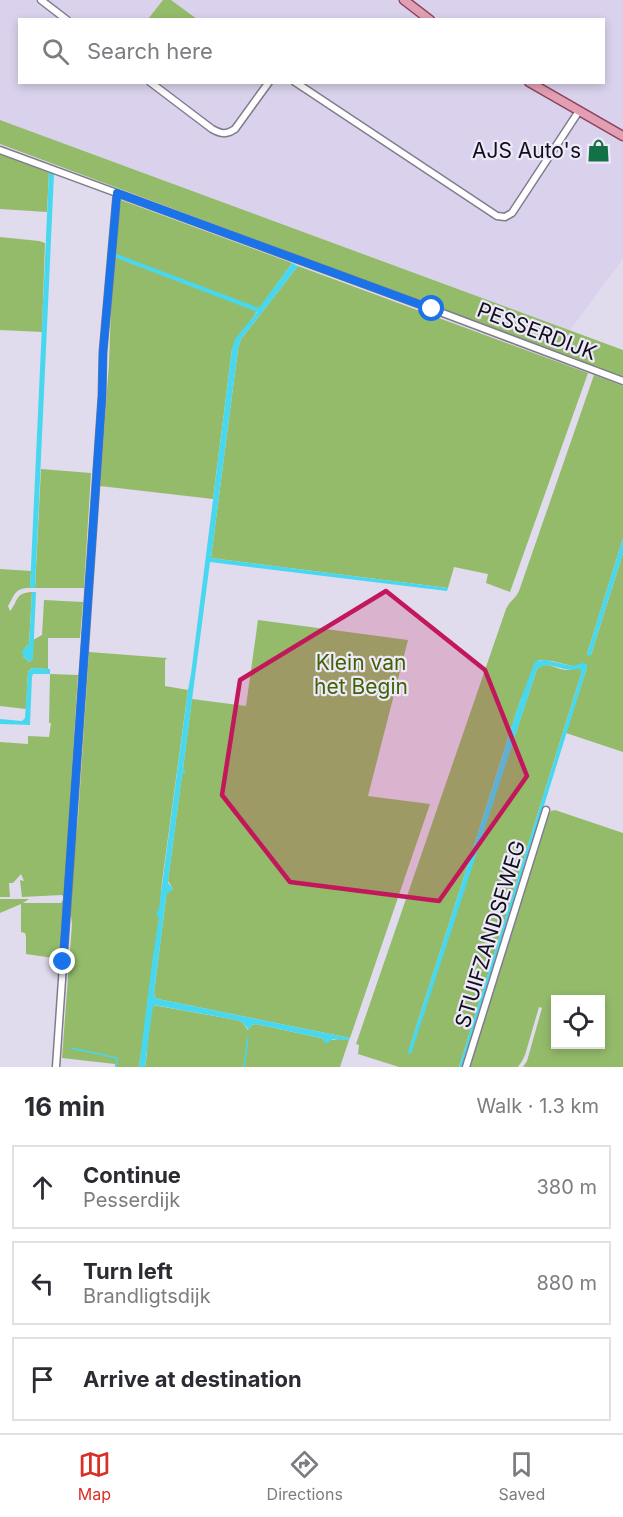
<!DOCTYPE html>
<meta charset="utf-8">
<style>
:root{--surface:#fff;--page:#f2f2f3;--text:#2b2b33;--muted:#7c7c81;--line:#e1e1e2;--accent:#d93025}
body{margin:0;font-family:Inter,sans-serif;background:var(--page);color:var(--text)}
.controls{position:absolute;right:18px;bottom:18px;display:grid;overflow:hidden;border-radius:0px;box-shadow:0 3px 9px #0003}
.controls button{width:54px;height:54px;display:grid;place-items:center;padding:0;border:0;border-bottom:2px solid var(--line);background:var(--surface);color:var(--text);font:30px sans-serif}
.stop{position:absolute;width:18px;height:18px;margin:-14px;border:4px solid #1a73e8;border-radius:50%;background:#fff}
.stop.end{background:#1a73e8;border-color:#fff;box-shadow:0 2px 6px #0008}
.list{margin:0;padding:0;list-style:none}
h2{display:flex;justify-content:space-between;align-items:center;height:78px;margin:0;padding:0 24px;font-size:26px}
h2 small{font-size:20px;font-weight:400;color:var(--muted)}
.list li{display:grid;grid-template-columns:39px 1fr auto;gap:18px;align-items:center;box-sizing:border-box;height:84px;margin:0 12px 12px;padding:0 12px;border:2px solid var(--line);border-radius:0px}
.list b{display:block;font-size:22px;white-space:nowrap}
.list p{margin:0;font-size:20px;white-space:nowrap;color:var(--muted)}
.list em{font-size:20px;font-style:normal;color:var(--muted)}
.icon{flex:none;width:33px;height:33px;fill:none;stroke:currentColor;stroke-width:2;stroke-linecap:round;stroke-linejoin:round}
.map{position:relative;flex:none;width:623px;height:1067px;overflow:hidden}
.search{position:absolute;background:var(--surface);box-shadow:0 3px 9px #0003;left:18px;right:18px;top:18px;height:66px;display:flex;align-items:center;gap:15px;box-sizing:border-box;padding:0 21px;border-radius:0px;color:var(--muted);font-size:22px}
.sheet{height:366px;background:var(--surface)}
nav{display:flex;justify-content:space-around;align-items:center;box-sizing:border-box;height:84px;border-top:2px solid var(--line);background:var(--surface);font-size:16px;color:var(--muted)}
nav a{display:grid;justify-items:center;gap:3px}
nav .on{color:var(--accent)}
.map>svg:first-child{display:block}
</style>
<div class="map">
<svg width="623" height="1067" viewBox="0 0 623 1067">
<rect width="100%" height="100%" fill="#e0dbed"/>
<path fill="#dad2ec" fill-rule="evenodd" d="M 0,0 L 623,0 L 623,259 L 570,330 L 0,120 ZM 20,20 L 604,20 L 604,82 L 20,82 Z"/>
<path fill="#94bb6a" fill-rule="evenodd" d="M 163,0 L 171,0 L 197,19 L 148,19 Z
M 0,120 L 623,350 L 623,377 L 0,144 Z
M 0,154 L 49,172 L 47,212 L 0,209 Z
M 121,200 L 292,263 L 259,309 L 114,257 L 257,311 L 232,349 L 213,499 L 100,486 L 109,363 L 113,252 Z
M 0,237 L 39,241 L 45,243 L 42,332 L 0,330 Z
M 298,266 L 588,373 L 510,592 L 486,583 L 488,574 L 454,567 L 448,588 L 211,558 L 238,349 L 241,339 L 249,329 Z
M 594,375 L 623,386 L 623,538 L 587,654 L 591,655 L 623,553 L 623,752 L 566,733 L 587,667 L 572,666 L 552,661 L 539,660 L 520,701 L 408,1052 L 467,880 L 537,669 C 549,660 553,669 566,670 C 570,670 576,668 581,668 L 581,674 L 459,1067 L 399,1067 L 358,1054 L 359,1045 L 356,1044 L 506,609 C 509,602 516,598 519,591 Z
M 41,469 L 91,473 L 84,588 L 35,588 Z
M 0,569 L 31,571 L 30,588 C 14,588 15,595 8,606 L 10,611 C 19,601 14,593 32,592 L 29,644 L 24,649 L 23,656 L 29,662 L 33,659 L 33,640 L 42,635 L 44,600 L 83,602 L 80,638 L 48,638 L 48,669 L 32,668 L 28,672 L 26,709 L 0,706 Z
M 258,620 L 408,640 L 368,796 L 430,804 L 350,1038 L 158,999 L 155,997 L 154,993 L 166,898 L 166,894 L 173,889 L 168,881 L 182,774 L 185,772 L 183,769 L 192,699 L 246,706 Z
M 89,652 L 167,658 L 165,660 L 165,686 L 188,690 L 162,882 L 159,918 L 147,1004 L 237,1020 L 242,1022 L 248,1030 L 252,1025 L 256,1024 L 316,1037 L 322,1038 L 324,1041 L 339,1039 L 349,1040 L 340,1067 L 145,1067 L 147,1053 L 147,1011 L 139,1067 L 115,1067 L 115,1064 L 62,1058 L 72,924 L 69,899 L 78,819 Z
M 50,674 L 78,675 L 60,959 L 26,954 L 26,937 L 25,933 L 21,932 L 21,904 L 0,913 L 0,899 L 29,899 L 23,903 L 61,903 L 64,898 L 62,895 L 22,897 L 20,880 L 24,881 L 21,874 L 13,883 L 9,883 L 10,897 L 0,897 L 0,742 L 28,744 L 28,736 L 49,737 L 51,723 L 49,723 Z
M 555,810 L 623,833 L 623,1067 L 523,1067 L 527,1061 L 542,1008 L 539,1007 L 525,1055 L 522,1061 L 518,1067 L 469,1067 L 548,814 L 551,811 ZM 556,1000 L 600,1000 L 600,1044 L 556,1044 Z"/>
<path fill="#47d7ef" d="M 49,172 L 54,174 L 35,588 L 30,588 Z
M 114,253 L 259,308 L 292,263 L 298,266 L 249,329 L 241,339 L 238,349 L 211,558 L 448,588 L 447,591 L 210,562 L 183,769 L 185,772 L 182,775 L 168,881 L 168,883 L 173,889 L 167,894 L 166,898 L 154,993 L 155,997 L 158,999 L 350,1038 L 349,1040 L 333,1039 L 326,1044 L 322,1038 L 316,1037 L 256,1024 L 252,1025 L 249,1030 L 242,1022 L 237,1020 L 154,1005 L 152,1012 L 145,1067 L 139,1067 L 153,955 L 159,918 L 156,914 L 159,908 L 188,690 L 191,674 L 232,349 L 235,339 L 257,312 L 114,257 Z
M 623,538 L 623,553 L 591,655 L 589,656 L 587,654 Z
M 32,592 L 36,592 L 33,659 L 29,662 L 23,656 L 22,651 L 29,644 Z
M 545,660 L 572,666 L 583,663 L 587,664 L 587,667 L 463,1067 L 459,1067 L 581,674 L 580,668 C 562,675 552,658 537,669 L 411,1054 L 409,1054 L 408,1052 L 520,701 L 535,661 Z
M 32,668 L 50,669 L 50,674 L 33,674 L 32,677 L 30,725 L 0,724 L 0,719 L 22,721 L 25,718 L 28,672 Z"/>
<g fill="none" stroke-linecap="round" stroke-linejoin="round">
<path stroke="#47d7ef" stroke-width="1.5" d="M 71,1048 L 117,1058 L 116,1067
M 244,1067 L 248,1038"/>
<defs>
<path id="minor" d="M 41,0 L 67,20
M 150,82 L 212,129 C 221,134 226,135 235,129 L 269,82
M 295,82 L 497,216 L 505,217 L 512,213 L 579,111
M 0,150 L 432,309 L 623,381
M 56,1067 L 102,396 L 103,352 L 117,193
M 466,1067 L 546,810"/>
<path id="major" d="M 404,0 L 430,20
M 529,82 L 623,136"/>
</defs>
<use href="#minor" stroke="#817c8d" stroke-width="9"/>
<use href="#major" stroke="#8c435b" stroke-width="11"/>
<use href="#minor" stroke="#fff" stroke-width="6"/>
<use href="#major" stroke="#e29fb3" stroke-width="8"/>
</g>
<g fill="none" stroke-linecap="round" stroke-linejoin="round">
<path stroke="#1a73e8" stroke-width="8" d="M 63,962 L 102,396 L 103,352 L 117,193 L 432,309"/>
</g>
<path fill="#c2185b" fill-opacity="0.2" stroke="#c2185b" stroke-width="4.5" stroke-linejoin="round" d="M 386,591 L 485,670 L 527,776 L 439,901 L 290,882 L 222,795 L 240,680 Z"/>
<defs>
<symbol id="shop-bare" viewBox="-9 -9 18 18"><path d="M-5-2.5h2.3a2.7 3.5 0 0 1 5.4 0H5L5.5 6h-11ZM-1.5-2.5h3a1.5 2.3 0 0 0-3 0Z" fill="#147045" stroke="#eee8fb" stroke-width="2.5" paint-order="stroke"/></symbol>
</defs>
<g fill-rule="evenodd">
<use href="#shop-bare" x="582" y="134" width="33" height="33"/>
</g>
<g text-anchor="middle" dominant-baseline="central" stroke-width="4.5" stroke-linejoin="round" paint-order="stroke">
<g font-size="21" fill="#121017" stroke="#eee8fb" text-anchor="end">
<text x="581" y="150">AJS Auto's</text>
</g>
<g font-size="21" fill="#121017" stroke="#eee8fb">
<text transform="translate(537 331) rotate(21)">PESSERDIJK</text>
<text transform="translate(490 934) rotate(-73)">STUIFZANDSEWEG</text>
</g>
<g font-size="21" fill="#406300" stroke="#eee8fb">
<text x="361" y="662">Klein van<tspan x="361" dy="24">het Begin</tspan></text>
</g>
</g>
</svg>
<div class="controls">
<button><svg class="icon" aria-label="locate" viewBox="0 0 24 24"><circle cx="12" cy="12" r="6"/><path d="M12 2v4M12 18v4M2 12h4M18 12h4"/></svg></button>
</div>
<div class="stop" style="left:432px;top:309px"></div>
<div class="stop end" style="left:63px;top:962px"></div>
<div class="search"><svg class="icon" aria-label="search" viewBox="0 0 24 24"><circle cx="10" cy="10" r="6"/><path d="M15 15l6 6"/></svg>Search here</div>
</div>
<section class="sheet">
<h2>16 min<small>Walk · 1.3 km</small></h2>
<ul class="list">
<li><svg class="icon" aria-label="ahead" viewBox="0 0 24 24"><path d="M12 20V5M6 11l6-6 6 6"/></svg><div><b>Continue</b><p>Pesserdijk</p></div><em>380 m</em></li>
<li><svg class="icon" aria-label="left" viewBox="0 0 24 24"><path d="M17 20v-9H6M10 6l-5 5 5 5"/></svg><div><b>Turn left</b><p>Brandligtsdijk</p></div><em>880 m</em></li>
<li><svg class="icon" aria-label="arrive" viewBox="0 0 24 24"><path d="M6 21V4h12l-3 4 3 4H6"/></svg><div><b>Arrive at destination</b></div></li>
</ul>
</section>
<nav>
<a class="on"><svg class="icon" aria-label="map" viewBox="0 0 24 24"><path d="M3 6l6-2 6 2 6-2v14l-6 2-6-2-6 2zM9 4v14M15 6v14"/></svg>Map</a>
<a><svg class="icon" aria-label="directions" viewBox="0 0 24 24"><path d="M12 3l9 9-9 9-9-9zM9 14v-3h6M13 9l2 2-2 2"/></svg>Directions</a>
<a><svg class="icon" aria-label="saved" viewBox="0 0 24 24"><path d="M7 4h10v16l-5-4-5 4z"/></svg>Saved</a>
</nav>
